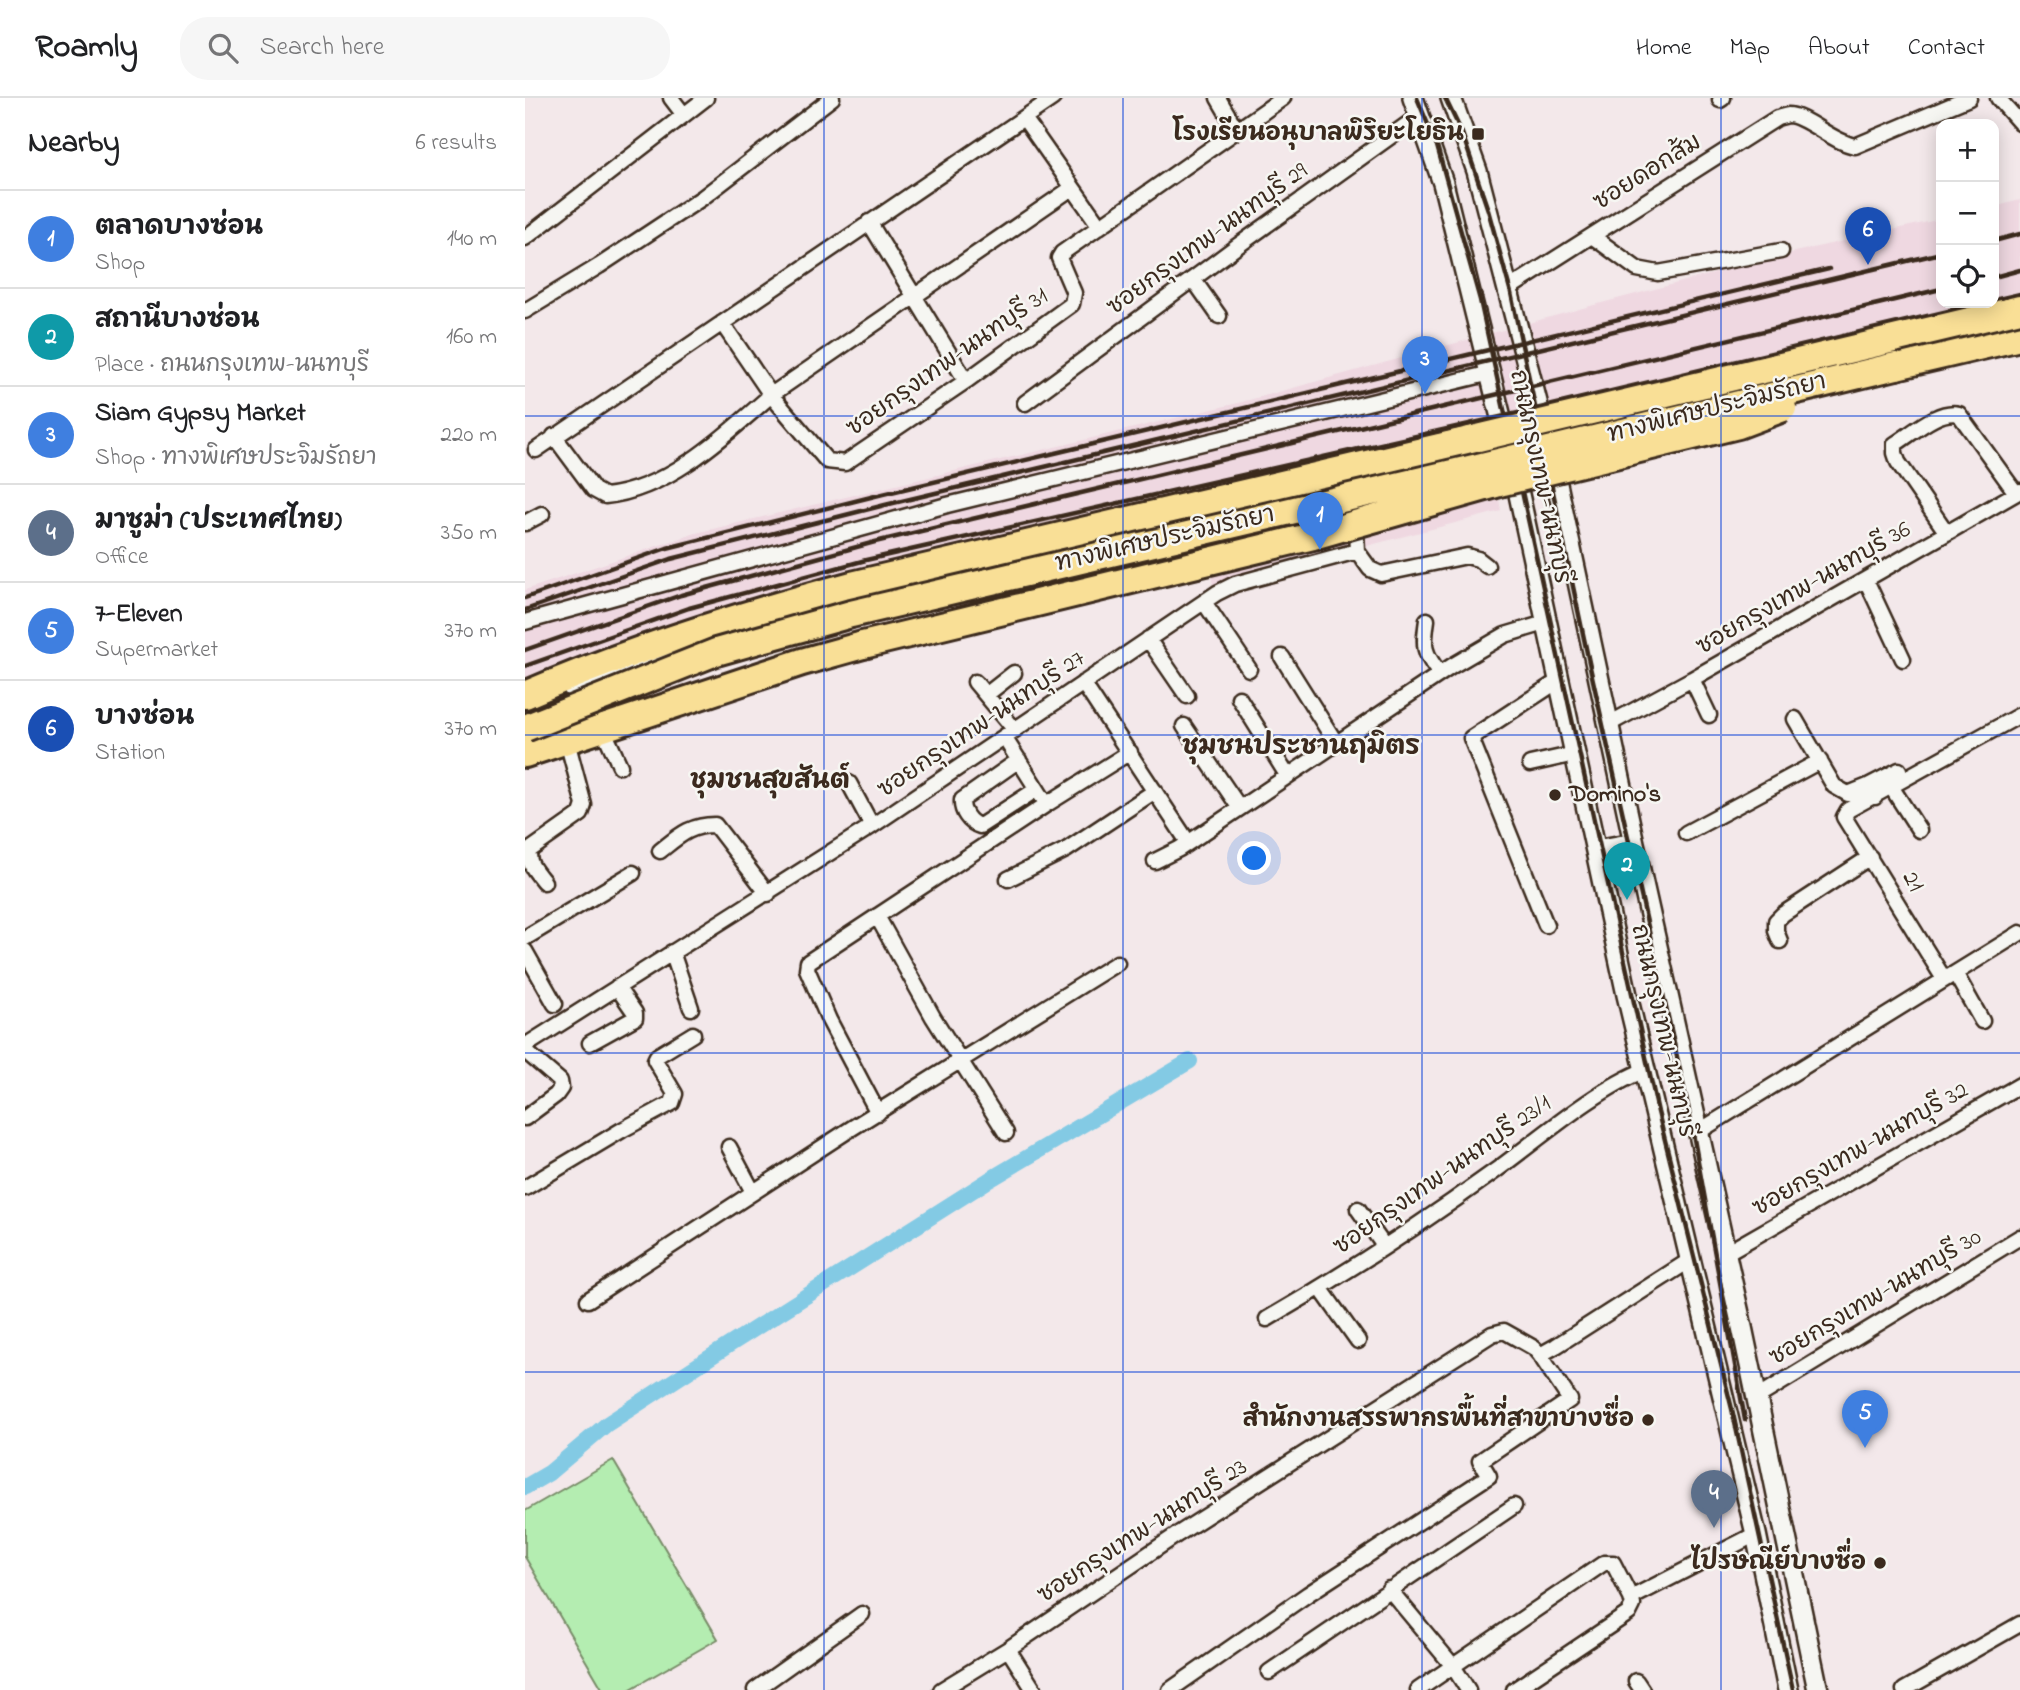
<!DOCTYPE html>
<meta charset="utf-8">
<style>
:root{--surface:#fff;--page:#f6f6f6;--text:#202124;--muted:#757577;--line:#e0e0e0;--accent:#7c3aed}
body{margin:0;font-family:"Indie Flower","Playpen Sans Thai",sans-serif;background:var(--page);color:var(--text)}
.controls{position:absolute;right:21px;top:21px;display:grid;overflow:hidden;border-radius:14px;box-shadow:0 4px 18px #0003}
.controls button{width:63px;height:63px;display:grid;place-items:center;padding:0;border:0;border-bottom:2px solid var(--line);background:var(--surface);color:var(--text);font:35px sans-serif}
.you{position:absolute;left:730px;top:761px;width:24px;height:24px;margin:-18px;border:5px solid #fff;border-radius:50%;background:#1a73e8;box-shadow:0 0 0 10px #1a73e833}
.badge{display:grid;place-items:center;width:46px;height:46px;border-radius:50%;background:var(--accent);color:#fff;font-size:23px;font-weight:700}
.pin{position:absolute;translate:-50% -58px;filter:drop-shadow(0 2px 4px #0008)}
.pin::after{content:'';position:absolute;top:37px;width:24px;height:21px;background:inherit;clip-path:polygon(0 0,100% 0,50% 100%)}
.list{margin:0;padding:0;list-style:none}
h2{display:flex;justify-content:space-between;align-items:center;height:91px;margin:0;padding:0 28px;font-size:30px}
h2 small{font-size:23px;font-weight:400;color:var(--muted)}
.list li{display:grid;grid-template-columns:46px 1fr auto;gap:21px;align-items:center;box-sizing:border-box;height:98px;padding:0 28px;border-top:2px solid var(--line)}
.list b{display:block;font-size:26px;white-space:nowrap}
.list p{margin:0;font-size:23px;white-space:nowrap;color:var(--muted)}
.list em{font-size:23px;font-style:normal;color:var(--muted)}
.icon{flex:none;width:38px;height:38px;fill:none;stroke:currentColor;stroke-width:2;stroke-linecap:round;stroke-linejoin:round}
.map{position:relative;flex:none;width:1495px;height:1592px;overflow:hidden}
header{display:flex;align-items:center;gap:42px;box-sizing:border-box;height:98px;padding:0 35px;background:var(--surface);border-bottom:2px solid var(--line)}
header strong{font-size:33px}
nav{display:flex;gap:38px;margin-inline-start:auto;font-size:24px}
.search{width:490px;height:63px;background:var(--page);display:flex;align-items:center;gap:18px;box-sizing:border-box;padding:0 24px;border-radius:28px;color:var(--muted);font-size:26px}
main{display:flex}
aside{flex:1;background:var(--surface)}
.map>svg:first-child{display:block}
</style>
<header>
<strong>Roamly</strong>
<div class="search"><svg class="icon" aria-label="search" viewBox="0 0 24 24"><circle cx="10" cy="10" r="6"/><path d="M15 15l6 6"/></svg>Search here</div>
<nav><a>Home</a><a>Map</a><a>About</a><a>Contact</a></nav>
</header>
<main>
<aside>
<h2>Nearby<small>6 results</small></h2>
<ul class="list">
<li><span class="badge" style="background:#3f7fe0">1</span><div><b>ตลาดบางซ่อน</b><p>Shop</p></div><em>140 m</em></li>
<li><span class="badge" style="background:#0f9aa8">2</span><div><b>สถานีบางซ่อน</b><p>Place · ถนนกรุงเทพ-นนทบุรี</p></div><em>160 m</em></li>
<li><span class="badge" style="background:#3f7fe0">3</span><div><b>Siam Gypsy Market</b><p>Shop · ทางพิเศษประจิมรัถยา</p></div><em>220 m</em></li>
<li><span class="badge" style="background:#5c6f8a">4</span><div><b>มาซูม่า (ประเทศไทย)</b><p>Office</p></div><em>350 m</em></li>
<li><span class="badge" style="background:#3f7fe0">5</span><div><b>7-Eleven</b><p>Supermarket</p></div><em>370 m</em></li>
<li><span class="badge" style="background:#1a4fb4">6</span><div><b>บางซ่อน</b><p>Station</p></div><em>370 m</em></li>
</ul>
</aside>
<div class="map">
<svg width="1495" height="1592" viewBox="0 0 1495 1592">
<rect width="100%" height="100%" fill="#f3e8ea"/>
<filter id="ink" filterUnits="userSpaceOnUse"><feTurbulence type="fractalNoise" baseFrequency=".0143" numOctaves="2"/><feDisplacementMap in="SourceGraphic" scale="14" xChannelSelector="R" yChannelSelector="G"/><feConvolveMatrix kernelMatrix="1 2 1 2 8 2 1 2 1" color-interpolation-filters="sRGB"/></filter>
<g filter="url(#ink)">
<path fill="#efd8e1" d="M 1495,102 L 1495,205 L 168,522 L 23,573 L 0,584 L 0,492 L 171,435 L 713,305 L 1069,207 L 1274,153 L 1416,121 L 1416,205 L 1469,205 L 1469,109 Z
M 973,395 L 976,413 L 688,488 L 685,470 Z"/>
<path fill="#b4edb1" stroke="#788c68" stroke-width="2" d="M 88,1362 L 193,1541 L 104,1592 L 78,1592 L 0,1459 L 0,1413 Z"/>
<g fill="none" stroke-linecap="round" stroke-linejoin="round">
<path stroke="#83cae4" stroke-width="16" d="M 0,1389 L 24,1375 L 82,1326 L 204,1247 L 464,1082 L 665,963"/>
<defs>
<path id="minor" d="M 146,0 L 159,17
M 693,0 L 711,31
M 1473,0 L 1495,25
M 1195,2 L 1198,0
M 499,20 L 574,127
M 344,124 L 441,283
M 1067,138 L 1112,171 L 1133,175 L 1256,153
M 0,140 L 181,0
M 668,181 L 694,218
M 983,191 L 1252,20 C 1253,20 1262,17 1263,17 C 1280,17 1307,44 1330,48 L 1444,0
M 0,213 L 74,168 L 177,100 L 307,0
M 197,225 L 246,297 L 302,363 L 320,365 L 441,283 L 547,206 L 549,195 L 534,160 L 537,155 L 758,0
M 500,305 L 711,149 L 894,18
M 29,338 L 69,392 L 80,398 C 143,392 201,337 246,297 L 547,90
M 11,352 L 528,0
M 0,425 L 17,416
M 1422,435 L 1373,364 L 1370,355 L 1370,346 C 1388,335 1413,311 1434,316 L 1491,395
M 832,453 L 845,471 L 856,476 L 942,458 L 953,461 L 962,468
M 1341,482 L 1378,561
M 679,504 L 724,571
M 902,522 C 898,549 898,554 915,576
M 0,524 L 422,407 L 966,275
M 623,541 L 662,598
M 757,559 L 811,645
M 1167,581 L 1184,617
M 450,584 L 490,632
M 558,585 L 663,744
M 461,597 L 489,575
M 714,600 L 762,677
M 1270,621 L 1309,688 L 1323,696 L 1343,688 L 1350,699
M 1084,626 L 1167,581 L 1495,393
M 659,628 L 714,709
M 78,631 L 95,668
M 479,639 L 517,699
M 494,662 L 437,702 C 436,713 444,725 455,728 L 512,691
M 1005,666 L 1050,656
M 324,685 L 347,728
M 1343,688 L 1374,672
M 1367,690 L 1394,732
M 1161,735 L 1295,663
M 135,753 C 154,738 165,727 190,727 L 243,796
M 630,763 L 654,751 L 927,568 L 980,537 L 1020,525
M 483,781 L 541,752 L 630,693
M 19,784 C 11,774 1,764 5,752 L 56,716 L 59,707 L 42,643
M 352,818 L 408,919 L 481,1035
M 1021,827 L 946,640 L 1033,583
M 0,840 L 108,775
M 1255,843 L 1251,833 L 1251,823 L 1258,816 L 1345,759
M 0,853 L 30,906
M 147,854 L 166,910
M 1430,875 L 1457,923
M 1419,881 L 1319,719 L 1323,712 L 1495,617
M 65,945 L 110,920 L 110,915 L 92,889
M 0,948 L 347,728 L 692,495 L 710,486 L 832,453 L 829,393
M 0,953 L 35,983 L 36,990 L 31,997 L 0,1020
M 353,1015 L 304,922 L 282,871 L 283,864 L 522,706 L 605,654
M 1173,1034 L 1495,835
M 204,1049 L 228,1094
M 0,1090 L 97,1032 L 147,1005 L 150,996 L 130,962 L 132,958 L 168,936
M 833,1111 L 859,1148
M 1201,1155 L 1495,987
M 796,1191 L 833,1243
M 63,1202 L 327,1030 L 592,865
M 742,1221 C 820,1176 897,1126 970,1073 C 1014,1041 1070,992 1120,972
M 1231,1300 L 1495,1139
M 864,1491 L 928,1568 L 943,1592
M 483,1551 L 509,1592
M 744,1574 L 989,1408
M 1111,1583 L 1117,1592
M 230,1592 L 337,1516
M 416,1592 L 483,1551 L 653,1436 L 967,1236 L 979,1233 L 1009,1250 L 1015,1257 L 1031,1248 L 1159,1166 L 1164,1161
M 645,1592 L 783,1496 L 964,1378 L 955,1363 L 1045,1302 L 1015,1257
M 893,1592 L 1079,1465 L 1088,1465 L 1106,1500 L 1231,1436
M 989,1592 L 1104,1515 L 1108,1507 L 1106,1500
M 1379,1592 L 1495,1526"/>
<path id="secondary" d="M 888,0 L 918,85 L 987,364 L 1102,897 L 1231,1436 L 1263,1592
M 926,0 L 952,73 L 1026,358 L 1109,745 L 1217,1229 L 1293,1592
M 48,590 L 195,540
M 1071,752 L 1109,745"/>
<path id="motorway" d="M 1371,268 L 1495,239
M 0,597 C 106,551 215,517 327,487 L 953,340
M 0,656 L 277,564 L 338,547"/>
</defs>
<use href="#minor" stroke="#3b2a1e" stroke-width="19"/>
<use href="#secondary" stroke="#3b2a1e" stroke-width="24"/>
<use href="#motorway" stroke="#3b2a1e" stroke-width="32"/>
<use href="#minor" stroke="#f6f6f2" stroke-width="14"/>
<use href="#secondary" stroke="#f6f6f2" stroke-width="19"/>
<use href="#motorway" stroke="#f9df96" stroke-width="26"/>
<path stroke="#3b2a1e" stroke-width="4.5" d="M 892,0 L 912,48 L 955,202 L 1133,1014 L 1207,1311 L 1268,1592
M 920,0 L 937,35 L 963,112 L 986,195 L 1065,569 L 1163,1008 L 1220,1322
M 1469,143 L 1495,136
M 1469,179 L 1495,172
M 1469,202 L 1495,196
M 0,500 L 142,450 L 358,396 L 1304,171
M 0,512 L 146,461 L 360,407 L 1416,155
M 0,552 L 156,497 L 350,444 L 1416,191
M 0,568 L 164,510 L 341,462 L 1015,310 L 1457,205"/>
<defs>
<path id="motorway-bridge" d="M 953,340 L 1495,211
M 338,547 L 788,438 L 978,384 L 1213,327 L 1258,310
M 0,630 L 191,554 L 326,516 L 949,370 L 1371,268"/>
</defs>
<use href="#motorway-bridge" stroke="#3b2a1e" stroke-width="32" stroke-linecap="butt"/>
<use href="#motorway-bridge" stroke="#f9df96" stroke-width="26"/>
</g>
</g>
<path fill="none" stroke="#1d4ed8" stroke-width="2" stroke-opacity="0.55" d="M 299,0 L 299,1592M 598,0 L 598,1592M 897,0 L 897,1592M 1196,0 L 1196,1592M 0,318 L 1495,318M 0,637 L 1495,637M 0,955 L 1495,955M 0,1274 L 1495,1274"/>
<g fill="#3b2a1e" stroke="#f6f6f2" stroke-width="2.5">
<rect x="946" y="29" width="14" height="14" rx="3.5"/>
<circle cx="1030" cy="697" r="7"/>
<circle cx="1123" cy="1322" r="7"/>
<circle cx="1355" cy="1465" r="7"/>
</g>
<g text-anchor="middle" dominant-baseline="central" stroke-width="5" stroke-linejoin="round" paint-order="stroke">
<g font-size="24" font-weight="bold" fill="#3b2a1e" stroke="#f6f6f2" text-anchor="end">
<text x="939" y="36">โรงเรียนอนุบาลพิริยะโยธิน</text>
<text x="1044" y="697" text-anchor="start">Domino's</text>
<text x="1109" y="1322">สำนักงานสรรพากรพื้นที่สาขาบางซื่อ</text>
<text x="1341" y="1465">ไปรษณีย์บางซื่อ</text>
</g>
<g font-size="24" fill="#3b2a1e" stroke="#f6f6f2">
<text transform="translate(1123 75) rotate(-32)">ซอยดอกส้ม</text>
<text transform="translate(683 142) rotate(-36)">ซอยกรุงเทพ-นนทบุรี 29</text>
<text transform="translate(423 265) rotate(-35)">ซอยกรุงเทพ-นนทบุรี 31</text>
<text transform="translate(1192 311) rotate(-14)">ทางพิเศษประจิมรัถยา</text>
<text transform="translate(1014 379) rotate(78)">ถนนกรุงเทพ-นนทบุรี</text>
<text transform="translate(640 442) rotate(-13)">ทางพิเศษประจิมรัถยา</text>
<text transform="translate(1279 491) rotate(-30)">ซอยกรุงเทพ-นนทบุรี 36</text>
<text transform="translate(457 627) rotate(-34)">ซอยกรุงเทพ-นนทบุรี 27</text>
<text transform="translate(1387 784) rotate(58)">21</text>
<text transform="translate(1137 933) rotate(77)">ถนนกรุงเทพ-นนทบุรี</text>
<text transform="translate(1336 1052) rotate(-30)">ซอยกรุงเทพ-นนทบุรี 32</text>
<text transform="translate(918 1078) rotate(-35)">ซอยกรุงเทพ-นนทบุรี 23/1</text>
<text transform="translate(1351 1200) rotate(-31)">ซอยกรุงเทพ-นนทบุรี 30</text>
<text transform="translate(618 1434) rotate(-33)">ซอยกรุงเทพ-นนทบุรี 23</text>
</g>
<g font-size="26" font-weight="bold" fill="#3b2a1e" stroke="#f6f6f2">
<text x="776" y="650">ชุมชนประชานฤมิตร</text>
<text x="245" y="684">ชุมชนสุขสันต์</text>
</g>
</g>
</svg>
<div class="controls">
<button>+</button>
<button>−</button>
<button><svg class="icon" aria-label="locate" viewBox="0 0 24 24"><circle cx="12" cy="12" r="6"/><path d="M12 2v4M12 18v4M2 12h4M18 12h4"/></svg></button>
</div>
<div class="you"></div>
<div class="pin badge" style="left:795px;top:452px;background:#3f7fe0">1</div>
<div class="pin badge" style="left:1102px;top:802px;background:#0f9aa8">2</div>
<div class="pin badge" style="left:900px;top:296px;background:#3f7fe0">3</div>
<div class="pin badge" style="left:1189px;top:1430px;background:#5c6f8a">4</div>
<div class="pin badge" style="left:1340px;top:1350px;background:#3f7fe0">5</div>
<div class="pin badge" style="left:1343px;top:167px;background:#1a4fb4">6</div>
</div>
</main>
